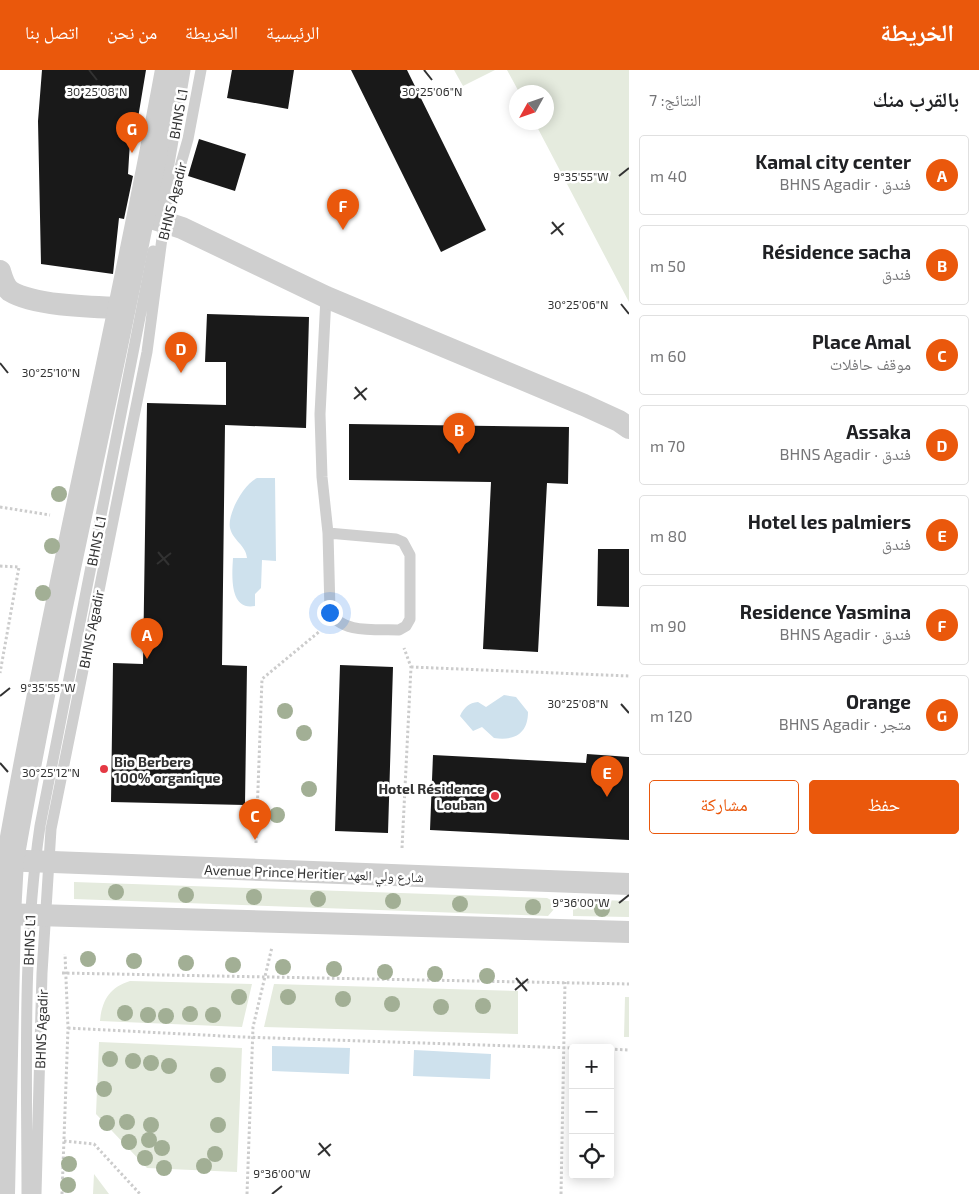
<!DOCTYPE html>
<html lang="ar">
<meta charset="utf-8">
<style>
:root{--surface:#fff;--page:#f2f2f2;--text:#202124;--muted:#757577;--line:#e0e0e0;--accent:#ea580c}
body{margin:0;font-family:"Exo 2","Noto Naskh Arabic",sans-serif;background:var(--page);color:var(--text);direction:rtl}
.controls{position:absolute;right:15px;bottom:15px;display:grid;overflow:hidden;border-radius:5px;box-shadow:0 2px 12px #0003}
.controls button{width:45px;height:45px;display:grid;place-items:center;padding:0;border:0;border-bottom:1px solid var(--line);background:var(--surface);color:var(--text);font:25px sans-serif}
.compass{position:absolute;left:509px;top:15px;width:45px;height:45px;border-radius:50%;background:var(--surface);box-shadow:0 2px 12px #0003;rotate:230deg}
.you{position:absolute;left:329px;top:542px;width:18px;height:18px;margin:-12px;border:4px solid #fff;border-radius:50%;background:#1a73e8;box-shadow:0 0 0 8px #1a73e833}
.badge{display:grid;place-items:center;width:32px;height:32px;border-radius:50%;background:var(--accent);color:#fff;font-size:16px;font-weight:700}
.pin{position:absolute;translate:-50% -41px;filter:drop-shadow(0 1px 2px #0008)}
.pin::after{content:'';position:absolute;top:26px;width:18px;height:15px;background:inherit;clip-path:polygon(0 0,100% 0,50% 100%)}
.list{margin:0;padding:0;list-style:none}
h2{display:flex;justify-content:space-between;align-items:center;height:65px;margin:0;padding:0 20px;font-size:21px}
h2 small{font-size:16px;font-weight:400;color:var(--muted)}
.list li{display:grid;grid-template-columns:32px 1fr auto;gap:15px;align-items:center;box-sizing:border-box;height:80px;margin:0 10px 10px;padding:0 10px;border:1px solid var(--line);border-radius:5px}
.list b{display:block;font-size:19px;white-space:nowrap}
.list p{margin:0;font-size:16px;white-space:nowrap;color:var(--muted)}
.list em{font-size:16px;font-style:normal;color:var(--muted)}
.actions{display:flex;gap:10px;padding:15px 20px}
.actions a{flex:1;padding:11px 0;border:1px solid var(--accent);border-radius:5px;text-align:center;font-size:18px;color:var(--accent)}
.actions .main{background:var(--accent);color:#fff}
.icon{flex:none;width:28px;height:28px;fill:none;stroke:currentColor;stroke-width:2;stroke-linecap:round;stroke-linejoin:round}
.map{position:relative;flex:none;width:629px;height:1124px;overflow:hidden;direction:ltr}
header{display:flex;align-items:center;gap:30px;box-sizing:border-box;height:70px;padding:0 25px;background:var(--accent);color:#fff}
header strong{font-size:24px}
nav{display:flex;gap:28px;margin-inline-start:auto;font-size:18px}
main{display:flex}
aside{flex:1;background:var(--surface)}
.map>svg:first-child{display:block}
</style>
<header>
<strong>الخريطة</strong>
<nav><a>الرئيسية</a><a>الخريطة</a><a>من نحن</a><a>اتصل بنا</a></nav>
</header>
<main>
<aside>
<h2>بالقرب منك<small>النتائج: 7</small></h2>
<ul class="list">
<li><span class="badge">A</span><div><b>Kamal city center</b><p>فندق · BHNS Agadir</p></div><em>40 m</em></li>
<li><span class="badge">B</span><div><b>Résidence sacha</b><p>فندق</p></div><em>50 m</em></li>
<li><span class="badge">C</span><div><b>Place Amal</b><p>موقف حافلات</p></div><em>60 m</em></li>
<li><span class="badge">D</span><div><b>Assaka</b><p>فندق · BHNS Agadir</p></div><em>70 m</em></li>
<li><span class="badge">E</span><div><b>Hotel les palmiers</b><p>فندق</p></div><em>80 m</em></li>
<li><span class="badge">F</span><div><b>Residence Yasmina</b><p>فندق · BHNS Agadir</p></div><em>90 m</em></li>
<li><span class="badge">G</span><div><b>Orange</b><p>متجر · BHNS Agadir</p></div><em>120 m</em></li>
</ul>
<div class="actions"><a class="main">حفظ</a><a>مشاركة</a></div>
</aside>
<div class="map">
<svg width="629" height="1124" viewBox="0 0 629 1124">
<rect width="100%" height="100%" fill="#fff"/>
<path fill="#e5ebde" d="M 454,0 L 495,0 L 463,16 Z
M 507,0 L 629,0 L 629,232 L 535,53 L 546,52 L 546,22 L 519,22 Z
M 74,812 L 547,828 L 551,830 L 555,838 L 548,846 L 74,829 Z
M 573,829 L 629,831 L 629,847 L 573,846 Z
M 130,911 L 252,914 L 242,957 L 100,951 C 102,930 110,917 130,911 Z
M 274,914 L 518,921 L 518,964 L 264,957 Z
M 625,927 L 629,927 L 629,967 L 624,967 Z
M 99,972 L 242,978 L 237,1102 L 147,1098 L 96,1044 Z
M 94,1104 L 109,1124 L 93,1124 Z"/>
<path fill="#cee1ed" d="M 257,408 L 275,408 L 276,491 L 262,490 L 261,518 L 255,524 L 255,536 C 229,541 232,505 233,488 L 247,488 C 246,475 233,471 230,458 C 227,444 244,414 257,408 Z
M 504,625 L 516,627 L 528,642 C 528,664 514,671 494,668 L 482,657 L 473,661 L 460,646 C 464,637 469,633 478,632 L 486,637 Z
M 272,976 L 350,978 L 349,1004 L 272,1001 Z
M 414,980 L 491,984 L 490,1009 L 413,1006 Z"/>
<path fill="#191919" d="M 42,0 L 146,0 L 137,54 L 131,55 L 128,104 L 133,106 L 124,149 L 119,148 L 113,204 L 41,194 L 38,51 Z
M 232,0 L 294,0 L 288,39 L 227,28 Z
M 351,0 L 407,0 L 486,160 L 441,182 Z
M 199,69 L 246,84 L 235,121 L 188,106 Z
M 207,244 L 309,247 L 306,358 L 225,355 L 222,595 L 247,596 L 245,735 L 111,732 L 113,593 L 143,594 L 147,333 L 226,335 L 226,292 L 205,292 Z
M 349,354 L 569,357 L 568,414 L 547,413 L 538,582 L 483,579 L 491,412 L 349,410 Z
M 598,479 L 629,479 L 629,537 L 597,536 Z
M 340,595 L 393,597 L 388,763 L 335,761 Z
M 587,684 L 629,687 L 629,770 L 430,760 L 433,685 L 586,693 Z"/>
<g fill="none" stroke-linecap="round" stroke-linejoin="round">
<path stroke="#ccc" stroke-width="3" stroke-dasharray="2.5 2.5" stroke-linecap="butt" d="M 0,437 L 50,445
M 0,496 L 19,497 L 0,603
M 411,597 L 629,606
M 256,773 L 262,609 L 320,561
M 402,778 L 411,597 L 404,578
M 62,903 L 629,914
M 68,958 L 242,967 L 573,978
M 610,979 L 629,980
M 64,1071 L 94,1074 L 140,1124
M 62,1124 L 68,958 L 65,884
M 247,1124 L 253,957 L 272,877
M 561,1124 L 565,912"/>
<path stroke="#cfcfcf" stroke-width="11" d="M 161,141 L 185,0
M 326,227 L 320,344 L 322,407 L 328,463 L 330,541 C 340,564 377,559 399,560 L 406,556 L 410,549 L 410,485 L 403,472 L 396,469 L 328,463
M 27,1124 C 27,1002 22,878 40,756 L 153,181
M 36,1124 L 42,903 L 51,759 L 147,282 L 164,153 L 188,69 L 201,0"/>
<path stroke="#cfcfcf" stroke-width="22" d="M 142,145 L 182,158 L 326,227 L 584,335 L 619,351 L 629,358
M 0,201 C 2,208 4,216 10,221 C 34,236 93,237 121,238
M 0,790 L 629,814
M 0,844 L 629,862"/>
<path stroke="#cfcfcf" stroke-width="28" d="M 1,1124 L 7,845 L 10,790 C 56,526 121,264 169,0"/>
</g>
<g fill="#a2af95">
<circle cx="59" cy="424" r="8"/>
<circle cx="52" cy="476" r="8"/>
<circle cx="43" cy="523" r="8"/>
<circle cx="285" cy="641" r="8"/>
<circle cx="304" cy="663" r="8"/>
<circle cx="309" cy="719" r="8"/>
<circle cx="277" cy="745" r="8"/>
<circle cx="116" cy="822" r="8"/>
<circle cx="186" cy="825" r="8"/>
<circle cx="254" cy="827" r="8"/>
<circle cx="318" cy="829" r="8"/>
<circle cx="393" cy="831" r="8"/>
<circle cx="460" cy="834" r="8"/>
<circle cx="533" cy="837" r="8"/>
<circle cx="602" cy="839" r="8"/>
<circle cx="88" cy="889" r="8"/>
<circle cx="134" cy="891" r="8"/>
<circle cx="186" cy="893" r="8"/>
<circle cx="233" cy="895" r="8"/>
<circle cx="283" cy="897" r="8"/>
<circle cx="334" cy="899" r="8"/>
<circle cx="385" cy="902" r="8"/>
<circle cx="435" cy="904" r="8"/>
<circle cx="487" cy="906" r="8"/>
<circle cx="239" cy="927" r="8"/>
<circle cx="288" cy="927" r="8"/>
<circle cx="343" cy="929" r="8"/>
<circle cx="392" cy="934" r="8"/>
<circle cx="483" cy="936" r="8"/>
<circle cx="441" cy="937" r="8"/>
<circle cx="125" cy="943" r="8"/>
<circle cx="190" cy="944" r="8"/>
<circle cx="148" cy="945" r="8"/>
<circle cx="213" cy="945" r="8"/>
<circle cx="166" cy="946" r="8"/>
<circle cx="110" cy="989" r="8"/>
<circle cx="133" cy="991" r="8"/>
<circle cx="151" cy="993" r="8"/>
<circle cx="169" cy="996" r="8"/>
<circle cx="218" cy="1005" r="8"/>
<circle cx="104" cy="1019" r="8"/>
<circle cx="127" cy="1052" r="8"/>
<circle cx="107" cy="1053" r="8"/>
<circle cx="151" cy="1055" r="8"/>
<circle cx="218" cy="1055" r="8"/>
<circle cx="149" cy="1070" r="8"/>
<circle cx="129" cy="1072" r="8"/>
<circle cx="162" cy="1078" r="8"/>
<circle cx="215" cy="1084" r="8"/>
<circle cx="145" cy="1088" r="8"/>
<circle cx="69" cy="1094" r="8"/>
<circle cx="204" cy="1096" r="8"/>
<circle cx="164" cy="1098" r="8"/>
<circle cx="68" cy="1115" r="8"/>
</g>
<path fill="none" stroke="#323232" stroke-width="2" d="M 89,0 L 97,10M 424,0 L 432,10M 619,106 L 629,98M 552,152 L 563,165M 551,164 L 564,153M 621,234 L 629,244M 0,293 L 8,303M 355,317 L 366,330M 354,329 L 367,318M 158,482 L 169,495M 157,494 L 171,483M 0,626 L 10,618M 621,634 L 629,643M 0,693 L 8,702M 619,833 L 629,825M 516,908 L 527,921M 515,920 L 528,909M 319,1073 L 330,1086M 318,1085 L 331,1074M 272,1124 L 282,1116"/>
<g fill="#e43944" stroke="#fff" stroke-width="2">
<circle cx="104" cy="699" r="5"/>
<circle cx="495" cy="726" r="5"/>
</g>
<g text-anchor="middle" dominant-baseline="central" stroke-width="5" stroke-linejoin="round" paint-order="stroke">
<g font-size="14" fill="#323232" stroke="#fff">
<text transform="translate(178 44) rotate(-80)">BHNS L1</text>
<text transform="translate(172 131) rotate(-76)">BHNS Agadir</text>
<text transform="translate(96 471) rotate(-79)">BHNS L1</text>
<text transform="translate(91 559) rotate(-79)">BHNS Agadir</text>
<text transform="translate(314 803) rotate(2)">Avenue Prince Heritier شارع ولي العهد</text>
<text transform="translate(29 870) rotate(-88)">BHNS L1</text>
<text transform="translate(41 959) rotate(-88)">BHNS Agadir</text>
</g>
<g font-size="14" font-weight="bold" fill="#323232" stroke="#fff" text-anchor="start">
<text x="114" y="691">Bio Berbere<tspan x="114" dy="16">100% organique</tspan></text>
<text x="485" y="718" text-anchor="end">Hotel Résidence<tspan x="485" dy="16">Louban</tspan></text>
</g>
</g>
<g font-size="12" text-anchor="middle" fill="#323232" stroke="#fff" stroke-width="5" stroke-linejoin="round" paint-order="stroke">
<text x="97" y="26">30°25'08"N</text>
<text x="432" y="26">30°25'06"N</text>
<text x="581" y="111">9°35'55"W</text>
<text x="578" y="239">30°25'06"N</text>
<text x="51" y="307">30°25'10"N</text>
<text x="48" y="622">9°35'55"W</text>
<text x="578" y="638">30°25'08"N</text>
<text x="51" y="707">30°25'12"N</text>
<text x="581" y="837">9°36'00"W</text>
<text x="282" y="1108">9°36'00"W</text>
</g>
</svg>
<div class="controls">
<button>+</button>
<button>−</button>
<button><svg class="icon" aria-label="locate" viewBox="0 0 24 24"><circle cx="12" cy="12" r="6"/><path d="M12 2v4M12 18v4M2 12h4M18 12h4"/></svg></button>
</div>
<svg class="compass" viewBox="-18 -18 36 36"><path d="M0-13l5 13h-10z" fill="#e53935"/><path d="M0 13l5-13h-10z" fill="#757577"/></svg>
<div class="you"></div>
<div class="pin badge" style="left:147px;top:589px">A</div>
<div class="pin badge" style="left:459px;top:384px">B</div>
<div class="pin badge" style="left:255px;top:770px">C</div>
<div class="pin badge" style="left:181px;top:303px">D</div>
<div class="pin badge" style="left:607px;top:727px">E</div>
<div class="pin badge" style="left:343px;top:160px">F</div>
<div class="pin badge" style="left:132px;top:83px">G</div>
</div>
</main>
